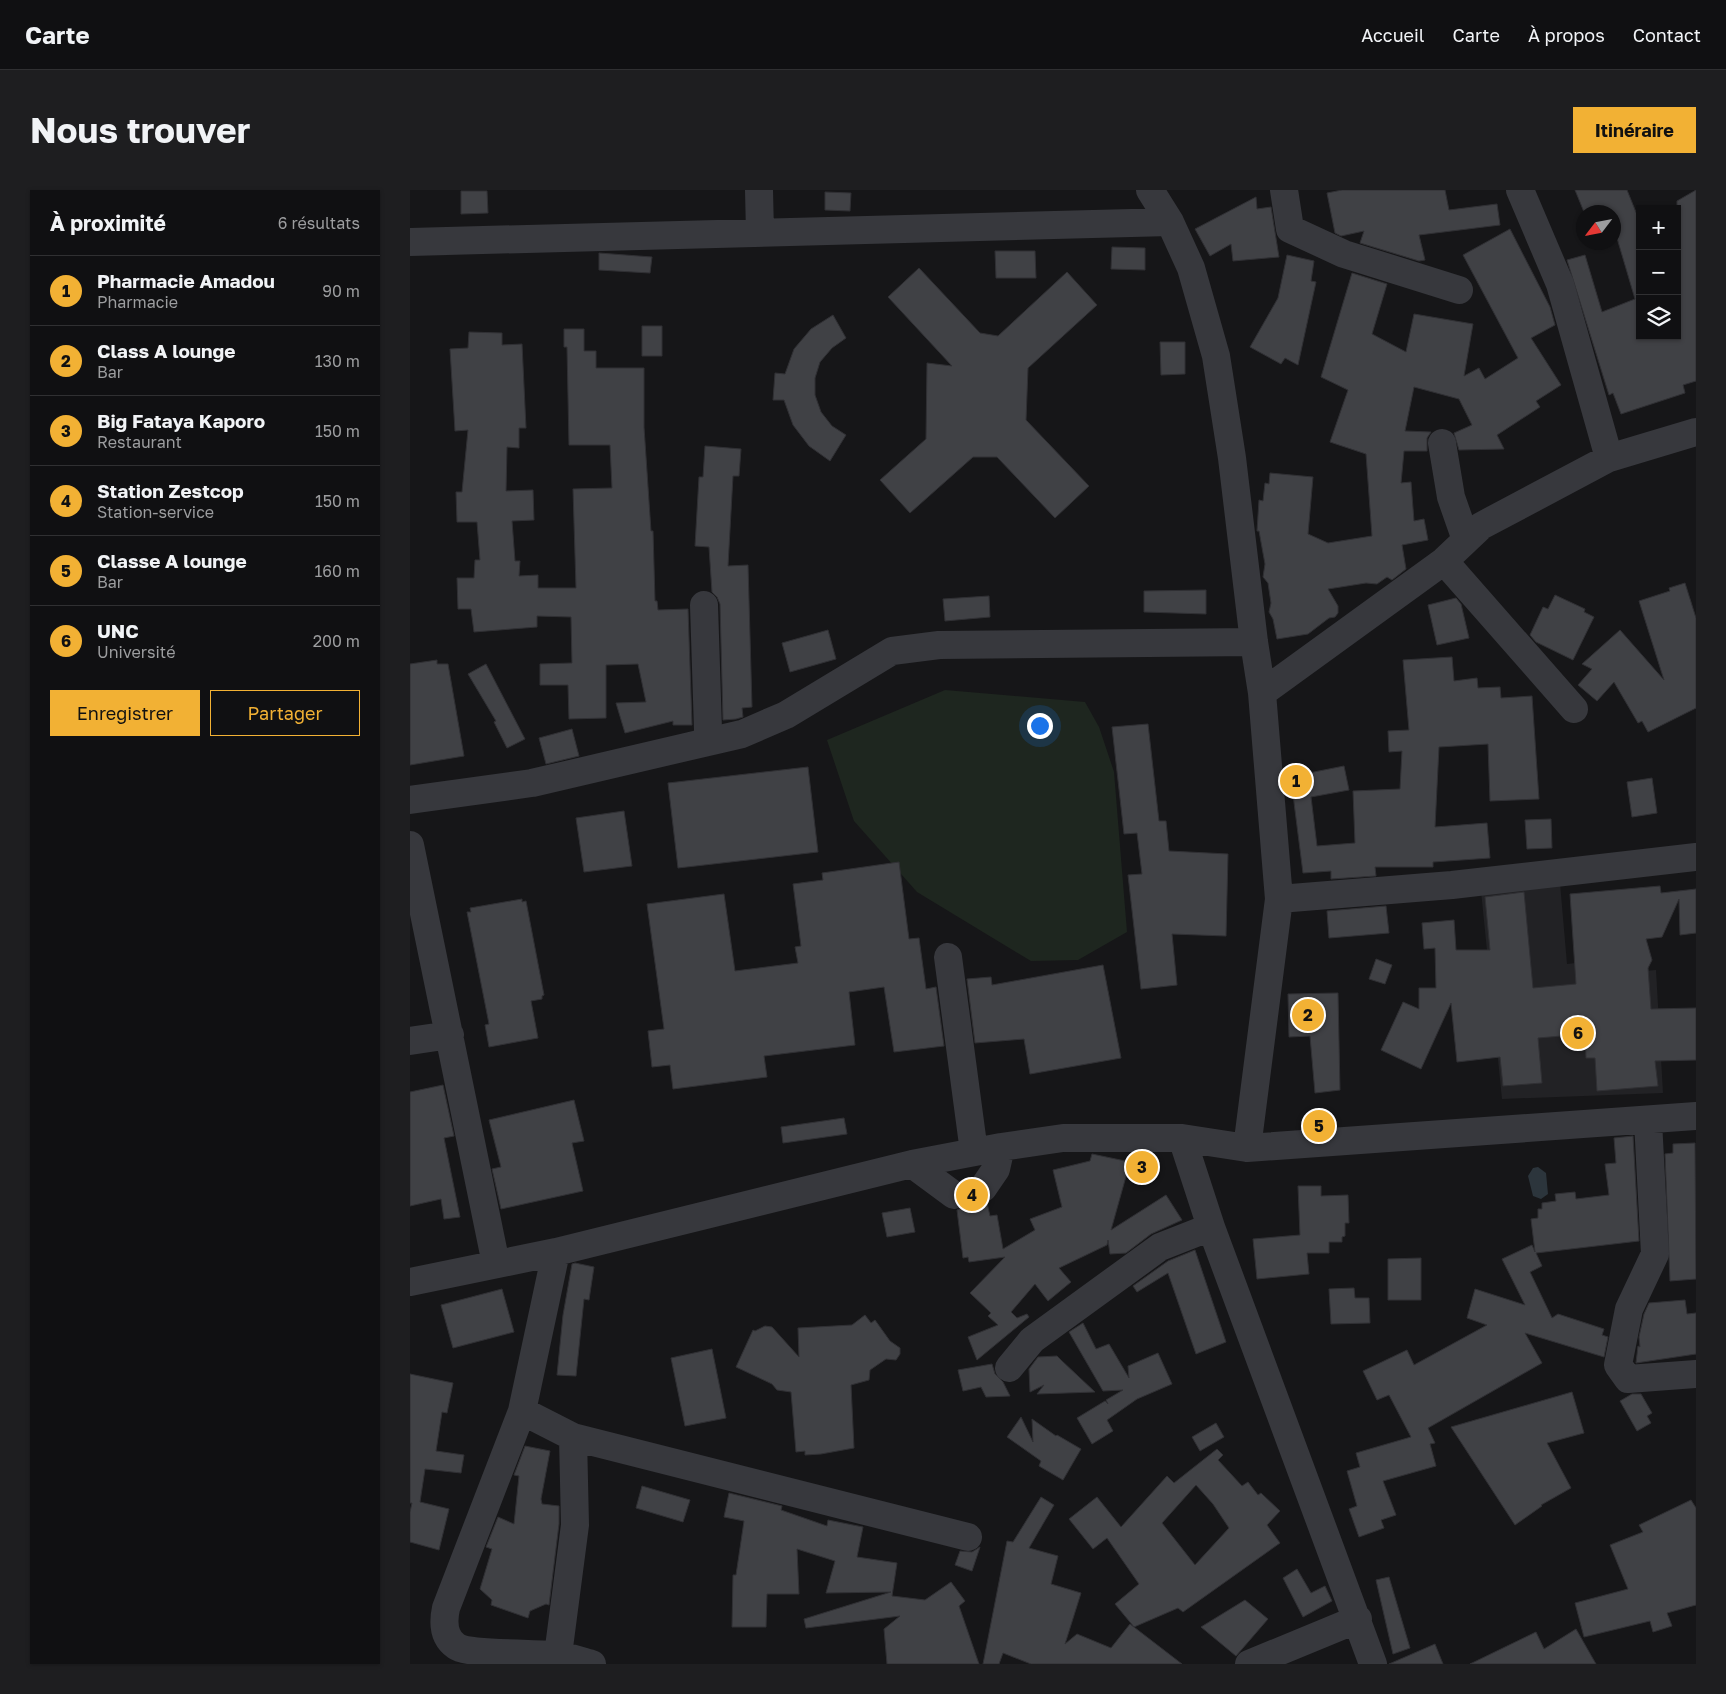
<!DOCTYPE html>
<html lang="fr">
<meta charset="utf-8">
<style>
:root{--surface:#101012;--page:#1e1e20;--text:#f1f3f6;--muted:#9c9d9f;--line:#303032;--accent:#f2b134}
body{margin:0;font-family:"Golos Text",sans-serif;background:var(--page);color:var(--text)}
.controls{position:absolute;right:15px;top:15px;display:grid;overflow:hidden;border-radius:0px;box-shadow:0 1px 4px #0004}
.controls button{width:45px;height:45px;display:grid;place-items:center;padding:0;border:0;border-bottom:1px solid var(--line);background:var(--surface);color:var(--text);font:25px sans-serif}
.compass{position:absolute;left:1166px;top:15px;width:45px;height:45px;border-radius:50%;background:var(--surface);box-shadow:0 1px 4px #0004;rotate:238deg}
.you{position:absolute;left:629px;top:535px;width:18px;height:18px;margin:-12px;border:4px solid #fff;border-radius:50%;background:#1a73e8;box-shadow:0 0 0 8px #1a73e833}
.badge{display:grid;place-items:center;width:32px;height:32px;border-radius:50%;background:var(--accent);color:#111;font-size:16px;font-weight:700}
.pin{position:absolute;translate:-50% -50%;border:2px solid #fff;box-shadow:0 1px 5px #0006}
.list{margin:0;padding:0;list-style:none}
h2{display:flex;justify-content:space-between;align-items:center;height:65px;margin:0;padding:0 20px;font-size:21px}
h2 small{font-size:16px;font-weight:400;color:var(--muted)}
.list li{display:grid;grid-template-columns:32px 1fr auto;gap:15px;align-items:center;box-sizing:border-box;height:70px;padding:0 20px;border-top:1px solid var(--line)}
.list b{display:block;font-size:19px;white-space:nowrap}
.list p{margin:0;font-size:16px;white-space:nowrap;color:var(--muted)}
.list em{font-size:16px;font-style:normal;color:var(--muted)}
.actions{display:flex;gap:10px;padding:15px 20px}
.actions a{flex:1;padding:11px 0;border:1px solid var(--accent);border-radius:0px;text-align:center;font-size:18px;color:var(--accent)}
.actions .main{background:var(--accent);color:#111}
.icon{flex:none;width:28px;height:28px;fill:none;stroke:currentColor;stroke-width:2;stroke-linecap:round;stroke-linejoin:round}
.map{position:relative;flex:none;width:1286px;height:1474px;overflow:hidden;border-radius:0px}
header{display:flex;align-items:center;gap:30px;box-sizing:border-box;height:70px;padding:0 25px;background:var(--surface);border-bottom:1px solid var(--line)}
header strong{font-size:24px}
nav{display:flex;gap:28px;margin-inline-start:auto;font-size:18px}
.intro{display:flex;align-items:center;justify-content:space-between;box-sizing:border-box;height:120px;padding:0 30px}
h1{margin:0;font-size:35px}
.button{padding:12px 22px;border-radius:0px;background:var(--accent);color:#111;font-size:18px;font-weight:700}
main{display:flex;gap:30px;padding:0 30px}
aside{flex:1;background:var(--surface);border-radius:0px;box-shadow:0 1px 4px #0004}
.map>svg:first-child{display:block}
</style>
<header>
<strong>Carte</strong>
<nav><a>Accueil</a><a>Carte</a><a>À propos</a><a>Contact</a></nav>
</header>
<div class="intro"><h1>Nous trouver</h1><a class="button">Itinéraire</a></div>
<main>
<aside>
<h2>À proximité<small>6 résultats</small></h2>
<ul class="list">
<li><span class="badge">1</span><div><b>Pharmacie Amadou</b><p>Pharmacie</p></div><em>90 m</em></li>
<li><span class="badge">2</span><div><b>Class A lounge</b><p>Bar</p></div><em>130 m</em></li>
<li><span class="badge">3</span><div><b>Big Fataya Kaporo</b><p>Restaurant</p></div><em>150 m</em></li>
<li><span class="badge">4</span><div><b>Station Zestcop</b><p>Station-service</p></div><em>150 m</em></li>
<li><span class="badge">5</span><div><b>Classe A lounge</b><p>Bar</p></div><em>160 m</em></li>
<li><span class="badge">6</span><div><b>UNC</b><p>Université</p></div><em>200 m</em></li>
</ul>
<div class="actions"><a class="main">Enregistrer</a><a>Partager</a></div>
</aside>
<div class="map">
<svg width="1286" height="1474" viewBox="0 0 1286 1474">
<rect width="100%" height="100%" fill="#161618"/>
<path fill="#222225" d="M 1150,693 L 1157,774 L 1201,769 L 1203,784 L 1246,780 L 1253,903 L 1092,909 L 1071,701 Z"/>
<path fill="#1e261f" d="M 535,500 L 675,512 L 689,537 L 704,582 L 717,742 L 668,770 L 621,771 L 507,702 L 444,631 L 417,550 Z"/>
<path fill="#2c353c" d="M 1128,977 L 1136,983 L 1138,1004 L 1131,1009 L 1123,1006 L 1118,986 L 1123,978 Z"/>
<path fill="#404145" stroke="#303034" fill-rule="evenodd" d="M 932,0 L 1035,0 L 1039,20 L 1087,14 L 1090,35 L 1009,45 L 1015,70 L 1009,71 L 950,53 L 954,41 L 931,46 L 925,43 L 917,3 Z
M 1165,0 L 1217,0 L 1230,32 L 1230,146 L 1267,146 L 1267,11 L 1286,0 L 1286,191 L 1273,195 L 1275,203 L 1211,224 L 1203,203 L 1199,205 L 1157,70 L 1175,65 L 1192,122 L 1225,109 L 1204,38 L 1204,22 L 1174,22 Z
M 51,1 L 77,1 L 78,23 L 51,24 Z
M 415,2 L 441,3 L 440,21 L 415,20 Z
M 846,7 L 847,19 L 861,17 L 869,67 L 823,71 L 821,54 L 800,66 L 785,39 Z
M 1100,39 L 1140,117 L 1145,135 L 1121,148 L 1151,195 L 1126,211 L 1130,217 L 1087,245 L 1094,259 L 1049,260 L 1044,243 L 1062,235 L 1049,209 L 1004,197 L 995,241 L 1021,242 L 1017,248 L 1017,261 L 994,261 L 991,293 L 1001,292 L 1004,331 L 1014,329 L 1018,350 L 992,355 L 996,379 L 982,390 L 977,387 L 967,394 L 956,393 L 918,399 L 928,416 L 928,423 L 925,427 L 919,428 L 898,444 L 867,449 L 863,429 L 859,422 L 861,413 L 858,393 L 853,387 L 855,374 L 849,341 L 847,341 L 849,310 L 853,311 L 855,293 L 859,294 L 860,283 L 903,287 L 898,344 L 918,353 L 962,346 L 956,264 L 920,252 L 938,200 L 911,187 L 942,83 L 977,94 L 962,144 L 996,162 L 1004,124 L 1063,134 L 1054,186 L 1069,178 L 1075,189 L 1108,168 L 1053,65 Z
M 702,57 L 735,58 L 735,80 L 701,79 Z
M 585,61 L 625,61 L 626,88 L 586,88 Z
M 189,63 L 242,67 L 240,83 L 189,80 Z
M 877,65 L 904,71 L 901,91 L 906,92 L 888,175 L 875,168 L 871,174 L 840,157 L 868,108 Z
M 509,78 L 570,143 L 588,146 L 657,82 L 687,115 L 618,178 L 616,230 L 679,296 L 645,328 L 587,267 L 563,267 L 500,323 L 470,290 L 516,249 L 517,173 L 542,176 L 478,107 Z
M 423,125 L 436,148 L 422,158 L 410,172 L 405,188 L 405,205 L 411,222 L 422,236 L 436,245 L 420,271 L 399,256 L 383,235 L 374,210 L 363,210 L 365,183 L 375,184 L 384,159 L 401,139 Z
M 232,136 L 252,136 L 252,166 L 232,166 Z
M 154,139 L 174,139 L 174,161 L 186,161 L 186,178 L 234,178 L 234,237 L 241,341 L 243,341 L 245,411 L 247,411 L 248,420 L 278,419 L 282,535 L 263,535 L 263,531 L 215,543 L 206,513 L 236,512 L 228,474 L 196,475 L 196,528 L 159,529 L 158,495 L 130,495 L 130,474 L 162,473 L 161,427 L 127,426 L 127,437 L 64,442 L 61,419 L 48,419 L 47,388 L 64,388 L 65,370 L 70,370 L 67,332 L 47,332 L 46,302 L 52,302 L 58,240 L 45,241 L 40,159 L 58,158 L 59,142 L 92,143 L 92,155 L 112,154 L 116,238 L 109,238 L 109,258 L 97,257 L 96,301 L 123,300 L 124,330 L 102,331 L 105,371 L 110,371 L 109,386 L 128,385 L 128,398 L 166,398 L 163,299 L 202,298 L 200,255 L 159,255 L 157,157 L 154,157 Z
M 750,152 L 775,152 L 775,184 L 751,185 Z
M 295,256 L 331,259 L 329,286 L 323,286 L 318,376 L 338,375 L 342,517 L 332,518 L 333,527 L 326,529 L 313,530 L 310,414 L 307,407 L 302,402 L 299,357 L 285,356 L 289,287 L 293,287 Z
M 1275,393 L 1286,428 L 1286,518 L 1238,542 L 1232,531 L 1228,533 L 1204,492 L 1187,511 L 1168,495 L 1182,479 L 1172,474 L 1210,440 L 1254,490 L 1229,411 L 1260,401 L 1259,398 Z
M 796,400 L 796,424 L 734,422 L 734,401 Z
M 1145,405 L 1175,419 L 1174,422 L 1184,427 L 1163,470 L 1126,452 L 1120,445 L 1133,417 L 1138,419 Z
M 579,406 L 580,427 L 535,431 L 533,409 Z
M 1046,408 L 1051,414 L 1059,448 L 1027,455 L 1018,415 Z
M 418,440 L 426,469 L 380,482 L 372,453 Z
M 1042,467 L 1044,491 L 1067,488 L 1068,498 L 1090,497 L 1091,508 L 1122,506 L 1129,609 L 1080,611 L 1078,554 L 1029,557 L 1025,637 L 1077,633 L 1080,668 L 1023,672 L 1023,677 L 965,677 L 966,686 L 921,689 L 921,681 L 893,683 L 880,581 L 898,579 L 899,583 L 934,576 L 939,600 L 901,607 L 907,656 L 945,653 L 943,601 L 990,599 L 992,561 L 979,562 L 978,541 L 999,540 L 993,470 Z
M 27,470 L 27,474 L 38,474 L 54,566 L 0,575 L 0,474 Z
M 76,474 L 115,549 L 97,558 L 84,532 L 86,531 L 58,484 Z
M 738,534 L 749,631 L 756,631 L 759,661 L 818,664 L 816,746 L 762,744 L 767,795 L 731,799 L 718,685 L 732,684 L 727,643 L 714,644 L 702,537 Z
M 162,539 L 169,566 L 136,574 L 129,548 Z
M 398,577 L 408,662 L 268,678 L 258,593 Z
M 1242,588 L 1247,623 L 1222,627 L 1217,592 Z
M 214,621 L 222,676 L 174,682 L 166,628 Z
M 1141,629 L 1142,658 L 1117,659 L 1115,630 Z
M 489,672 L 499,749 L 509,748 L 516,799 L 526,797 L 534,856 L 484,862 L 474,797 L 439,802 L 445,855 L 354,866 L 357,887 L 263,899 L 260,875 L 242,877 L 238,841 L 254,839 L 237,714 L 314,704 L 325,781 L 388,773 L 385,757 L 391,756 L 383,694 L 413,690 L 412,683 Z
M 1250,696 L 1251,703 L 1286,699 L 1286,743 L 1270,745 L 1269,709 L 1252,747 L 1236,749 L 1242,770 L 1238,778 L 1241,819 L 1286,818 L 1286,870 L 1245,871 L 1248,896 L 1187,901 L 1185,868 L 1176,868 L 1175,844 L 1128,848 L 1132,893 L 1093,896 L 1090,867 L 1047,872 L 1041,813 L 1011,879 L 971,860 L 993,812 L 1009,819 L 1009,798 L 1026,798 L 1025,758 L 1014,759 L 1012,733 L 1044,730 L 1046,760 L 1080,760 L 1075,707 L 1114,702 L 1123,798 L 1166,794 L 1160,704 Z
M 112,709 L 112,712 L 116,711 L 134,805 L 132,806 L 132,809 L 121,811 L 128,848 L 79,857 L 75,835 L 79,834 L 57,722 L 61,722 L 60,718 Z
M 976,716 L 979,743 L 919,748 L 917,721 Z
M 966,769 L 982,775 L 975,794 L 959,789 Z
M 693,775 L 711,868 L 620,884 L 614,849 L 565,853 L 557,789 L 581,787 L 582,795 Z
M 928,803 L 930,900 L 905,903 L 900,846 L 879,847 L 878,804 Z
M 33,895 L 44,946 L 34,948 L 50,1027 L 34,1029 L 31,1009 L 0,1016 L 0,902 Z
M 164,910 L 174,951 L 162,953 L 173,1001 L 91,1019 L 82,979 L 91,977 L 79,930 Z
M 434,928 L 437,944 L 373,953 L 371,937 Z
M 1223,946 L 1229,1051 L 1126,1063 L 1132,1076 L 1120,1082 L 1142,1128 L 1148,1124 L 1194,1139 L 1192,1145 L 1198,1147 L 1194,1167 L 1115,1143 L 1132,1173 L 1018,1238 L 1025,1253 L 1020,1254 L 1026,1276 L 973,1291 L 986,1325 L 971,1330 L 974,1338 L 949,1347 L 939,1319 L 947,1316 L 937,1281 L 950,1277 L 946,1263 L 1001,1247 L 979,1205 L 967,1210 L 953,1181 L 997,1160 L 1004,1175 L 1077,1135 L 1057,1128 L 1065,1099 L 1115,1115 L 1092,1069 L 1122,1055 L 1125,1062 L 1121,1029 L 1128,1028 L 1128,1019 L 1132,1019 L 1132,1013 L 1146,1011 L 1145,1004 L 1165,1002 L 1166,1009 L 1199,1005 L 1195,974 L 1206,973 L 1204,948 Z
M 1285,953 L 1286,1089 L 1260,1091 L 1255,964 L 1263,963 L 1263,954 Z
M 682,964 L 720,972 L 701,1040 L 756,1005 L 772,1030 L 741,1044 L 716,1063 L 700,1064 L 698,1050 L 697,1055 L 649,1078 L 661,1092 L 638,1111 L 625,1094 L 601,1122 L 607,1128 L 617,1124 L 619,1127 L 567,1170 L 558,1147 L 588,1135 L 578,1126 L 581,1123 L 560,1103 L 595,1067 L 559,1072 L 558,1067 L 553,1068 L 547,1020 L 556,1015 L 559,1005 L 565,1011 L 577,1013 L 580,1026 L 587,1025 L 593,1059 L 625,1040 L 620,1029 L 652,1017 L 643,980 L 680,971 Z
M 727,964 L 745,971 L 738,988 L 720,980 Z
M 888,996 L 911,996 L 911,1006 L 938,1005 L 939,1033 L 935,1033 L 935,1046 L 932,1047 L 932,1052 L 919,1052 L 919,1063 L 897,1063 L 899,1084 L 847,1089 L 843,1049 L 890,1045 Z
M 500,1018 L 505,1042 L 477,1047 L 472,1023 Z
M 785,1060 L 816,1152 L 786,1164 L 758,1083 L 727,1102 L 723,1096 L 758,1071 Z
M 1011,1068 L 1011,1110 L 978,1110 L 978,1069 Z
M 165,1073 L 184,1077 L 179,1110 L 174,1109 L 166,1186 L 147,1185 L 153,1125 L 162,1074 Z
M 944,1098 L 945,1108 L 959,1108 L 960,1133 L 921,1134 L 919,1099 Z
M 92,1099 L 104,1142 L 43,1158 L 31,1115 Z
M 1275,1110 L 1277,1124 L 1286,1123 L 1286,1164 L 1226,1173 L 1228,1156 L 1230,1157 L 1229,1147 L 1234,1124 L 1239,1113 Z
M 455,1125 L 461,1133 L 465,1130 L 480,1151 L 490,1158 L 490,1164 L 486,1170 L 476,1169 L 460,1180 L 459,1190 L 441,1195 L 444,1258 L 411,1264 L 395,1265 L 395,1261 L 386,1262 L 381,1202 L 367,1200 L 362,1194 L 326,1177 L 343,1140 L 345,1141 L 355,1136 L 362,1137 L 389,1167 L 388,1138 L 442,1135 Z
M 673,1133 L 686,1159 L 699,1154 L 719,1188 L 718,1176 L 748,1163 L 762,1194 L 727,1209 L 697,1230 L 703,1241 L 682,1254 L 667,1228 L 695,1211 L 698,1214 L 696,1210 L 713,1200 L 693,1201 L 659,1142 Z
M 302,1159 L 316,1228 L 275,1236 L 261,1168 Z
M 647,1166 L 651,1170 L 685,1202 L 627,1204 L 634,1195 L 620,1202 L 619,1179 L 628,1167 Z
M 582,1174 L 585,1184 L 593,1192 L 600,1206 L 576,1207 L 571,1197 L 553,1201 L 548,1180 Z
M 0,1184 L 43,1193 L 37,1223 L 32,1222 L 26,1261 L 54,1265 L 51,1283 L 15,1279 L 10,1312 L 39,1319 L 29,1360 L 0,1352 L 0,1322 L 2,1313 L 0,1313 Z
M 1162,1202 L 1174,1243 L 1137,1253 L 1161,1298 L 1131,1315 L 1132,1316 L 1105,1335 L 1041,1237 Z
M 1222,1204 L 1231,1204 L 1242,1223 L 1237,1226 L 1241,1233 L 1227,1241 L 1210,1211 Z
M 611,1227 L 623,1252 L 622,1229 L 646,1246 L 647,1245 L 671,1259 L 653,1290 L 629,1276 L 631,1271 L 597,1247 Z
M 806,1233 L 814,1247 L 790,1261 L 782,1247 Z
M 115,1256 L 140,1261 L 131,1309 L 132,1314 L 149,1316 L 149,1334 L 139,1415 L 136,1414 L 120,1421 L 118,1428 L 81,1415 L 82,1410 L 70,1399 L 82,1359 L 76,1357 L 88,1327 L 104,1334 L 109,1286 L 104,1285 Z
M 807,1259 L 813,1265 L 808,1270 L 832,1296 L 838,1292 L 848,1305 L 851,1303 L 870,1321 L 857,1335 L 870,1353 L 773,1422 L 768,1418 L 724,1437 L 705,1414 L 729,1394 L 697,1348 L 683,1359 L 659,1329 L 687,1307 L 711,1337 L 757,1286 L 764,1293 ZM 786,1295 L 803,1314 L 819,1338 L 785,1375 L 752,1333 Z
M 232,1296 L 280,1310 L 273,1332 L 226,1318 Z
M 319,1303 L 372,1316 L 371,1320 L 417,1336 L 418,1330 L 453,1337 L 447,1367 L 487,1373 L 482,1406 L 515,1410 L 541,1392 L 555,1411 L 549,1416 L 569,1474 L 477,1474 L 474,1439 L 490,1426 L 396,1438 L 394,1429 L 481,1402 L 416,1403 L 425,1371 L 387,1359 L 389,1404 L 357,1404 L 356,1437 L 322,1437 L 323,1385 L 326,1385 L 334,1331 L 314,1327 Z
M 631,1307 L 644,1315 L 619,1358 L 648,1366 L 641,1394 L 671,1403 L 655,1454 L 667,1444 L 701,1458 L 720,1434 L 772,1474 L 621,1474 L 593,1463 L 589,1474 L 573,1474 L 597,1351 L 603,1352 Z
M 1281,1310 L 1286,1318 L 1286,1415 L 1257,1423 L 1262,1436 L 1243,1442 L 1240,1431 L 1174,1447 L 1165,1413 L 1218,1399 L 1200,1355 L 1233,1342 L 1229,1335 Z
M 570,1357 L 562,1381 L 545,1375 L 550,1361 L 562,1362 Z
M 887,1379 L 901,1403 L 915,1396 L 922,1411 L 893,1427 L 873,1388 Z
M 979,1387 L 1000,1458 L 983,1464 L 966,1390 Z
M 835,1410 L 858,1429 L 826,1466 L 791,1437 Z
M 1166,1439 L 1186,1474 L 1060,1474 L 1126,1442 L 1134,1459 Z
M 1025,1454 L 1033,1474 L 979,1474 Z"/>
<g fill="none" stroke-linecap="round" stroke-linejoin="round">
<path stroke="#37383d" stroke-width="28" d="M 349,0 L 350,43
M 740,0 L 760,32 L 781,78 L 806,166 L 822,268 L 844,452 L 852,503 L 869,709 L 837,958
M 874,0 L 880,39 L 934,64 L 1049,100
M 1110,0 L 1150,94 L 1199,268
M 0,52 L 760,32
M 1032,253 L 1041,307 L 1056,350
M 1034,371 L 1164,519
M 294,415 L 298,540 L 301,551
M 852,503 L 1034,371 L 1071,336 L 1199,268 L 1286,242
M 0,610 L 122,593 L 332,544 L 376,525 L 482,461 L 529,455 L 844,452
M 0,655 L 86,1074
M 869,709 L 1042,695 L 1286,667
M 538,767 L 564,962
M 0,851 L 40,845
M 1238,931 L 1245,1064 L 1219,1119 L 1208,1175 L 1218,1189 L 1286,1184
M 772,948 L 801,1037 L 963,1474
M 502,974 L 544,1005
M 573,998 L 586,979 L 591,957
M 146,1062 L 112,1221 L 36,1418 C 33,1432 33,1447 46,1456 C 58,1465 126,1463 145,1465 C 157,1466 170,1471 182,1474
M 0,1092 L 146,1062 L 502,974 L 591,957 L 653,948 L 772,948 L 837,958 L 1286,926
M 599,1178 L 622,1150 L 750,1057 L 801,1037
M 112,1221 L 163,1247 L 165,1335 L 148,1465 L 149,1474
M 163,1247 L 558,1347
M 839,1474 L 948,1429"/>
</g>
</svg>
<div class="controls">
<button>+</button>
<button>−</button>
<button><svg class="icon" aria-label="layers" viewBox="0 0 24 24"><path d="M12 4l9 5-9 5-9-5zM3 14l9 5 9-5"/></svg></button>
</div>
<svg class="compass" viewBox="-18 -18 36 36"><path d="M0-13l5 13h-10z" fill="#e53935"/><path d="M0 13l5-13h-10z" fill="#9c9d9f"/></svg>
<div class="you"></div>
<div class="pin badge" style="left:886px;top:591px">1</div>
<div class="pin badge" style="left:898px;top:825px">2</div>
<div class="pin badge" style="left:732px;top:977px">3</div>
<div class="pin badge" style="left:562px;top:1005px">4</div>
<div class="pin badge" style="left:909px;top:936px">5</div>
<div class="pin badge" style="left:1168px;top:843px">6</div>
</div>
</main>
